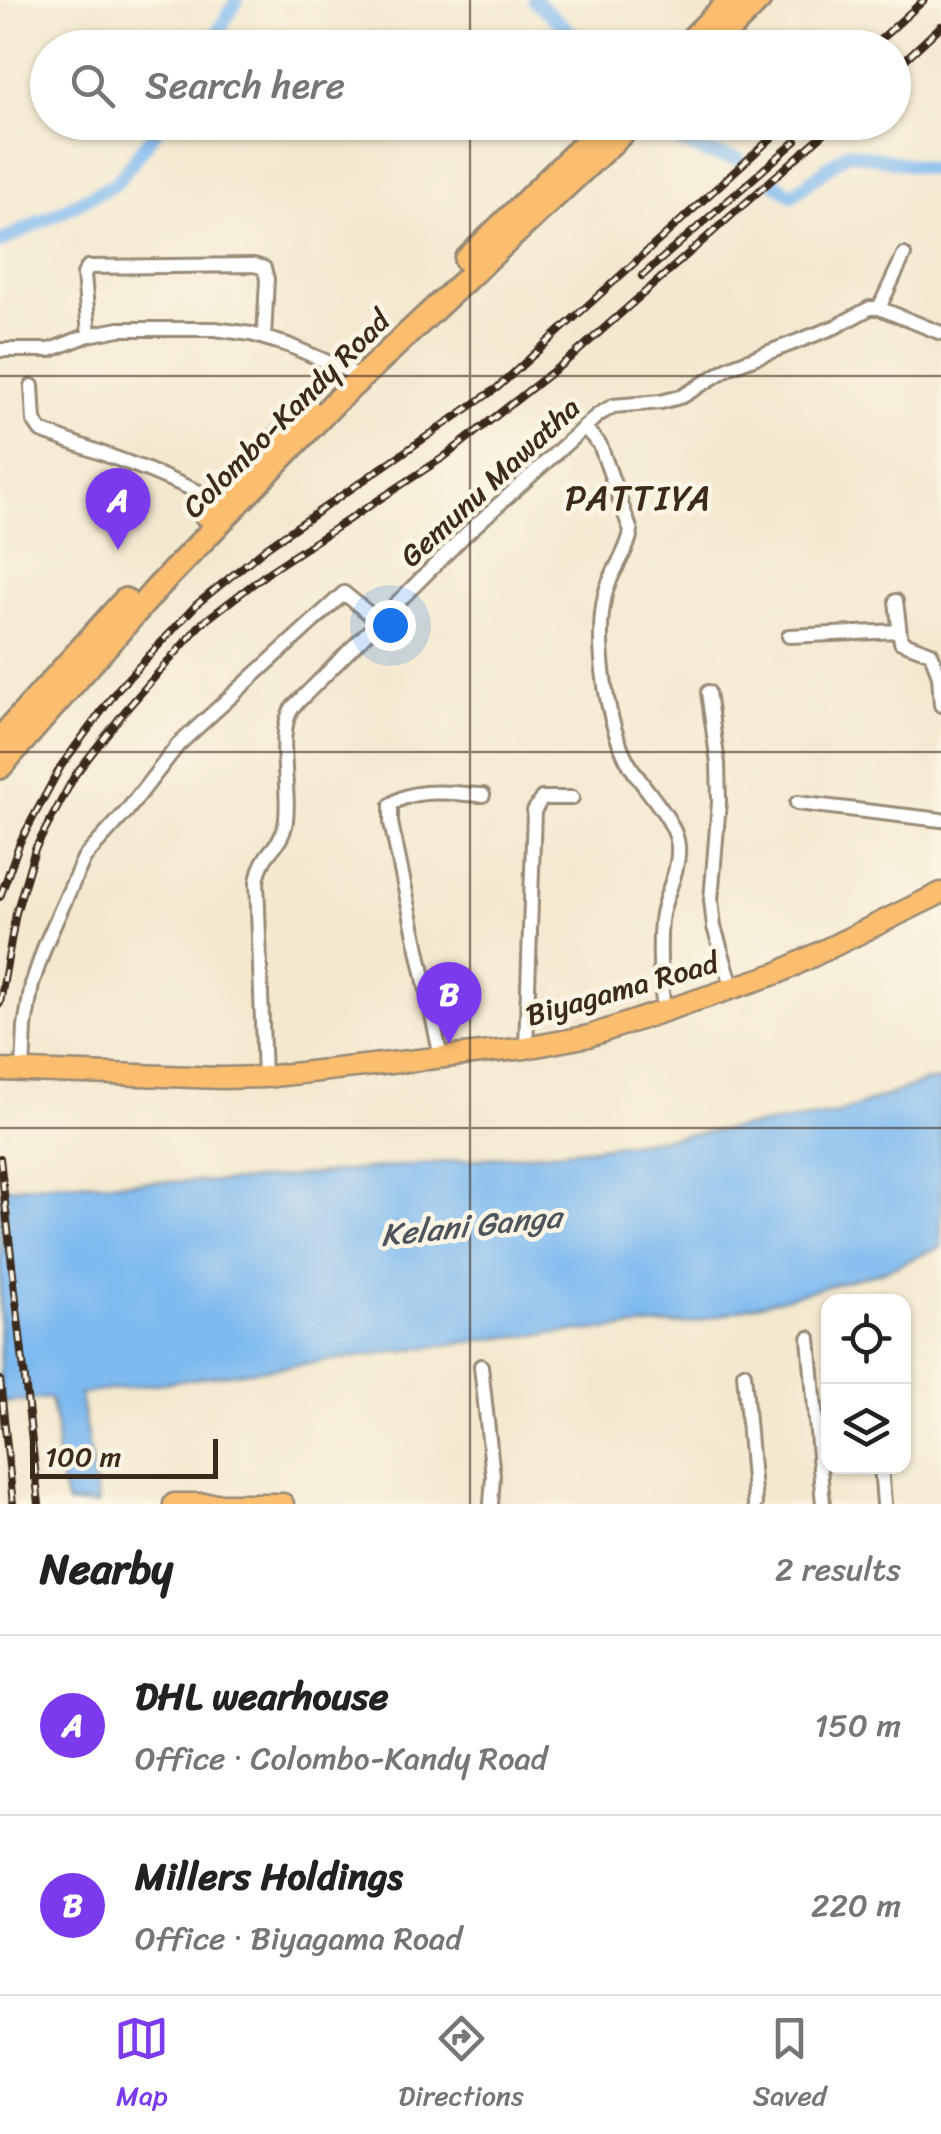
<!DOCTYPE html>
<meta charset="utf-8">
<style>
:root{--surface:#fff;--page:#f6f6f6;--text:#222;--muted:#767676;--line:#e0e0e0;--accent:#7c3aed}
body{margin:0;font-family:Sriracha,sans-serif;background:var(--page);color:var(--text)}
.controls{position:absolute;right:30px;bottom:30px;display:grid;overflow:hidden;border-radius:20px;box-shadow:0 2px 8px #0004}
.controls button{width:90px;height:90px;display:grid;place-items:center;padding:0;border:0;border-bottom:2px solid var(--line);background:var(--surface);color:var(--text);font:50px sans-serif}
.scale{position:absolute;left:30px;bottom:25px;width:188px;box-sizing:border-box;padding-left:10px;border:5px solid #3b2a1e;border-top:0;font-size:28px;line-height:35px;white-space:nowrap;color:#3b2a1e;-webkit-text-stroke:8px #fcf5e5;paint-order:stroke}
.you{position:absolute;left:390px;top:625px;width:35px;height:35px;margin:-25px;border:8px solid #fff;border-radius:50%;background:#1a73e8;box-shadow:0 0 0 15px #1a73e833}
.badge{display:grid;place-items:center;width:65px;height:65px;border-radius:50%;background:var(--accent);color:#fff;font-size:32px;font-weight:700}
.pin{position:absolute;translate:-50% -82px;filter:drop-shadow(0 2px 5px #0008)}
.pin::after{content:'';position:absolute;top:52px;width:35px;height:30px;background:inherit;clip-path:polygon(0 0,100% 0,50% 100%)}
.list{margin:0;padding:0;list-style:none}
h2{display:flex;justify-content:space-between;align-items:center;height:130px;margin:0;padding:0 40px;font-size:42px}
h2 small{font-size:32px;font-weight:400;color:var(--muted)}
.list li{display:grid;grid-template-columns:65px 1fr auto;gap:30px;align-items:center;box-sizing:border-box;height:180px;padding:0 40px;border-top:2px solid var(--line)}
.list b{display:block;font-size:38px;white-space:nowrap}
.list p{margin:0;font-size:32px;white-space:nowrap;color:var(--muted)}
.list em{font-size:32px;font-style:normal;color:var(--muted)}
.icon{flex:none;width:55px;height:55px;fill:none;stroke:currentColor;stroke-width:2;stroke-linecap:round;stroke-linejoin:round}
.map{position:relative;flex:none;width:941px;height:1504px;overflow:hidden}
.search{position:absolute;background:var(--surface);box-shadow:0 2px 8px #0004;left:30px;right:30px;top:30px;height:110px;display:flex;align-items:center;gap:25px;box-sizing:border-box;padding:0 35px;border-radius:55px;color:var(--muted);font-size:38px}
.sheet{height:490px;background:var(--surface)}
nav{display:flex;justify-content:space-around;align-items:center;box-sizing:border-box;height:140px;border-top:2px solid var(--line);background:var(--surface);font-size:28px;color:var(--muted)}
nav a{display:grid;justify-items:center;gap:5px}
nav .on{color:var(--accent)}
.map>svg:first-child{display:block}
</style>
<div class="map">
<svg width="941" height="1504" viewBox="0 0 941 1504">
<rect width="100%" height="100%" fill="#fcf5e5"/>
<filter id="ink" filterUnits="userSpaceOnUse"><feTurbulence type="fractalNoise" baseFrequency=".01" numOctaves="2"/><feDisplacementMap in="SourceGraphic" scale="20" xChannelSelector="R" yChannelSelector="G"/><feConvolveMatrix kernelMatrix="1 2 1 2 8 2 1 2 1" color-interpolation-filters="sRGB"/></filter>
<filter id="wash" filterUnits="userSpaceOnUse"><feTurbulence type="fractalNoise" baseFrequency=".0048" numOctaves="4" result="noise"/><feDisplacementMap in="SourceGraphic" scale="40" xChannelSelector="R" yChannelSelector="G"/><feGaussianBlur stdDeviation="2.25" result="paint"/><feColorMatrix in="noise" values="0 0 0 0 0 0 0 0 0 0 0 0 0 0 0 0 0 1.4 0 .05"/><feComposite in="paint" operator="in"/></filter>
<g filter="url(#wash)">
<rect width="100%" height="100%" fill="#f4e9cf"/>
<path fill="#7ebaf0" stroke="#5c7287" stroke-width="2.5" d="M 941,1080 L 941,1247 L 881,1272 L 690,1323 L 506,1337 L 80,1394 L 98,1504 L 67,1504 L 57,1466 L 56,1429 L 50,1398 L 0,1403 L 0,1189 L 50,1183 L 238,1181 L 585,1149 L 837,1114 L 924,1082 Z"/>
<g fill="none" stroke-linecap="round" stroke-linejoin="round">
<path stroke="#7ebaf0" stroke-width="14" d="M 534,0 L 589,48
M 209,48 L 237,0
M 662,122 L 680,141 L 706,153 L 739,159
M 775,183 L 792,195 L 848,152 L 941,171
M 0,242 L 115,184 L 163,122"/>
</g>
</g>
<g filter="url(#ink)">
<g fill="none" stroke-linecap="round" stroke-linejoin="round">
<defs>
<path id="street" d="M 879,308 L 904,255
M 89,335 L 84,274 L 88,267 L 254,265 L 264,268 L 267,279 L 264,338
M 0,350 L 50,350 L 89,335 L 119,329 L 215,329 L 251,334 L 288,345 L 351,372
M 32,386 L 34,421 L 41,431 L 145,469 L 218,500
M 584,427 L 600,445 L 631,531 C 628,553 610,572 605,595 C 595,639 605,713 624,754 C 636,783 676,817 678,846 C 680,872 664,895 661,920 C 658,951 661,982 664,1013
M 896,601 L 901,642 L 931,653 L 939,676 L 941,705
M 789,636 L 899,631
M 708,692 L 718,764 L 719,802 L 711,900 L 714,927 L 733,989
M 797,803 L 941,820
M 526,1048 L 534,811 L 542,798 L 572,798
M 441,1057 L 391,823 L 391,805 C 413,786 455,794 483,795
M 23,1071 L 25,1027 L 32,984 L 46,943 L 84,858 L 126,812 L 178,745 L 344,593 L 378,621
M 264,1077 L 257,882 C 262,850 280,849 285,826 C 292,793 275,736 292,708 L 466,534 L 598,415 L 613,406 L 661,402 L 683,396 L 730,367 L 835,327 L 870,308 L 879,308 L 941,333
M 809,1338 L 823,1504
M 481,1366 L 493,1476 L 491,1504
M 744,1373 L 755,1504
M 881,1466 L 884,1504"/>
<path id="primary" d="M 0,1070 L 221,1078 L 264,1077 L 526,1048 L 589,1036 L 778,973 L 941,893
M 174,1504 L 283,1504"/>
<path id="highway" d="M 683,48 L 731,0
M 711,48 L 759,0
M 466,260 L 607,122
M 205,514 L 308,409
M 0,739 L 125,600
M 0,767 L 157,588 L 336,401 L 634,122"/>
</defs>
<use href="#street" stroke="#988a76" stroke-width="18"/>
<use href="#primary" stroke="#988a76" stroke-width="25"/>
<use href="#highway" stroke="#988a76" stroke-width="28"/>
<use href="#street" stroke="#fff" stroke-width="12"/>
<use href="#primary" stroke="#fbbd6e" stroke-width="20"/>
<use href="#highway" stroke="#fbbd6e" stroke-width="22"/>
<defs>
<path id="rail" d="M 871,48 L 924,0
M 894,70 L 941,26
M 642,276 L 796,141
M 0,897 L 20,842 L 61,766 L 118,689 L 197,604 L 267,547 L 497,388 L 789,122
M 0,1003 L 16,913 L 35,849 L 75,775 L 125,711 L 201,624 L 270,571 L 444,457 L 575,354 L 837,122
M 0,1158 L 39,1504
M 0,1380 L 13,1504"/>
</defs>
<use href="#rail" stroke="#3b2a1e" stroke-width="8"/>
<use href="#rail" stroke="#fcf5e5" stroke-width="4" stroke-dasharray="11" stroke-linecap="butt"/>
</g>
</g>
<path fill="none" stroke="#3b2a1e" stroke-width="2.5" stroke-opacity="0.55" d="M 470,0 L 470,48M 470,122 L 470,1504M 0,376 L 941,376M 0,752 L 941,752M 0,1128 L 941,1128"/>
<g text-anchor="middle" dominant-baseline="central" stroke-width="9" stroke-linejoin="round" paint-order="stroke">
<g font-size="30" fill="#3b2a1e" stroke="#fcf5e5">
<text transform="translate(286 414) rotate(-45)">Colombo-Kandy Road</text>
<text transform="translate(490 482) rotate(-43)">Gemunu Mawatha</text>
<text transform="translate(622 989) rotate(-16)">Biyagama Road</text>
</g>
<g font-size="32" font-style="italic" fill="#4f555d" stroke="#fcf5e5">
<text transform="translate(471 1226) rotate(-6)">Kelani Ganga</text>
</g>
<g font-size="35" letter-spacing="2.5" fill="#3b2a1e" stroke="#fcf5e5">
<text x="639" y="498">PATTIYA</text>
</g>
</g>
</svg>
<div class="controls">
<button><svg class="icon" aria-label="locate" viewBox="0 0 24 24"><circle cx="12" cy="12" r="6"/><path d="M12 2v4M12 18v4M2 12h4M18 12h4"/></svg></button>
<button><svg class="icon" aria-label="layers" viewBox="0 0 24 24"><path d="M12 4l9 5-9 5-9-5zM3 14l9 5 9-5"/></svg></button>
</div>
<div class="scale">100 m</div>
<div class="you"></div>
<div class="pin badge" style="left:118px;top:550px">A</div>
<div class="pin badge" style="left:449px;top:1044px">B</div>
<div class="search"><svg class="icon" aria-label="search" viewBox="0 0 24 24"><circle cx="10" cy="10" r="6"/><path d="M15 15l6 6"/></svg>Search here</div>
</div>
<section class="sheet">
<h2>Nearby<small>2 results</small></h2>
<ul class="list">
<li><span class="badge">A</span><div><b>DHL wearhouse</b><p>Office · Colombo-Kandy Road</p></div><em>150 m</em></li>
<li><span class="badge">B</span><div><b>Millers Holdings</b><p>Office · Biyagama Road</p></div><em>220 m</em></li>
</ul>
</section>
<nav>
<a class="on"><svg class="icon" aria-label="map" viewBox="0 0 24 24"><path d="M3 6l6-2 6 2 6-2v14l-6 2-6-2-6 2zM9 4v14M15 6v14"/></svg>Map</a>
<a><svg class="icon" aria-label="directions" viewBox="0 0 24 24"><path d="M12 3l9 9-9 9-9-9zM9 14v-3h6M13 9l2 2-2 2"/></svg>Directions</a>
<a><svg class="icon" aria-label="saved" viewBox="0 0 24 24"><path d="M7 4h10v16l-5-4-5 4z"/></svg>Saved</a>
</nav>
